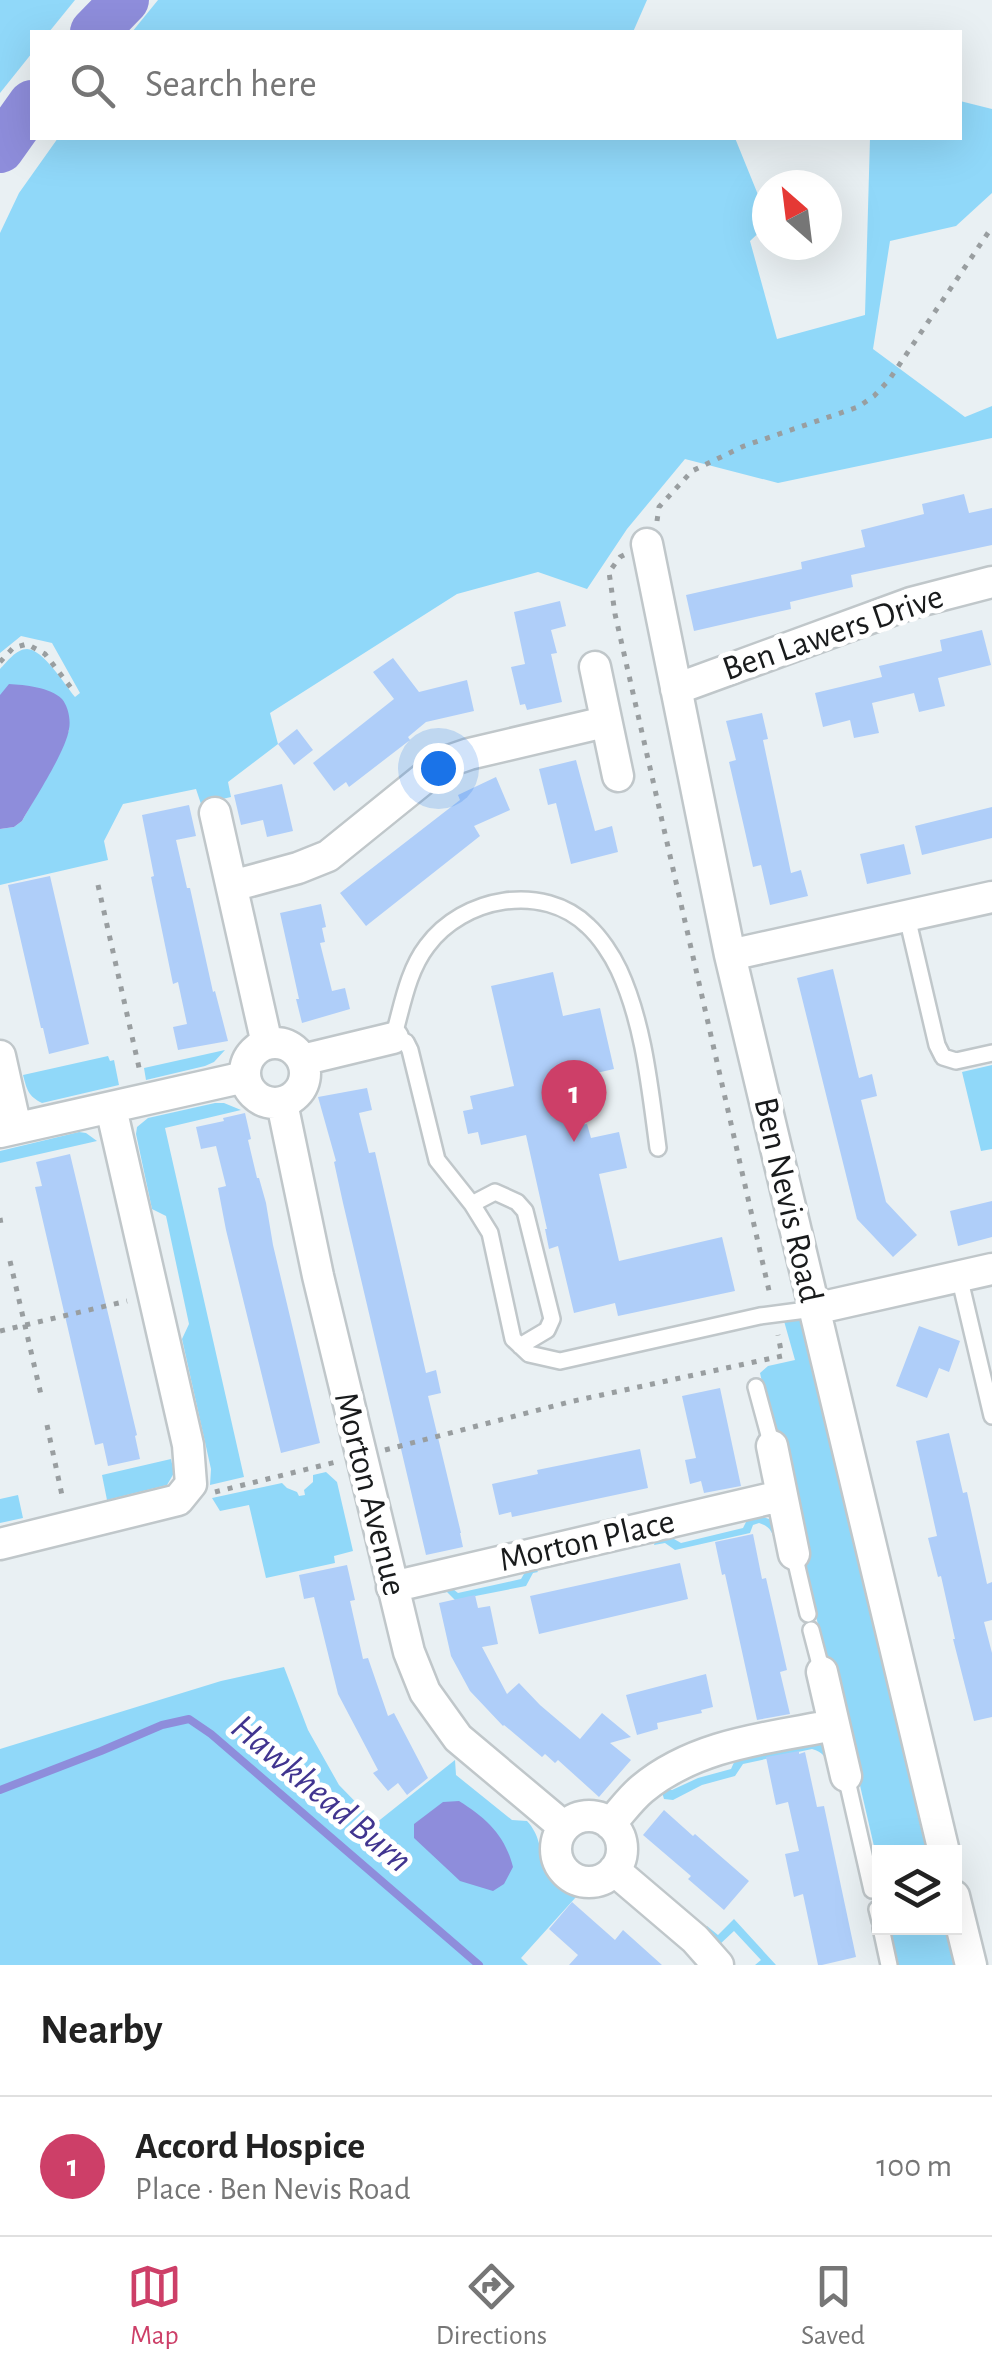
<!DOCTYPE html>
<meta charset="utf-8">
<style>
:root{--surface:#fff;--page:#f6f6f6;--text:#222;--muted:#767676;--line:#e0e0e0;--accent:#cd3f68}
body{margin:0;font-family:"Alegreya Sans",sans-serif;background:var(--page);color:var(--text)}
.controls{position:absolute;right:30px;bottom:30px;display:grid;overflow:hidden;border-radius:0px;box-shadow:0 10px 40px #0002}
.controls button{width:90px;height:90px;display:grid;place-items:center;padding:0;border:0;border-bottom:2px solid var(--line);background:var(--surface);color:var(--text);font:50px sans-serif}
.compass{position:absolute;left:752px;top:170px;width:90px;height:90px;border-radius:50%;background:var(--surface);box-shadow:0 10px 40px #0002;rotate:332deg}
.you{position:absolute;left:438px;top:768px;width:35px;height:35px;margin:-25px;border:8px solid #fff;border-radius:50%;background:#1a73e8;box-shadow:0 0 0 15px #1a73e833}
.badge{display:grid;place-items:center;width:65px;height:65px;border-radius:50%;background:var(--accent);color:#fff;font-size:32px;font-weight:700}
.pin{position:absolute;translate:-50% -82px;filter:drop-shadow(0 2px 5px #0008)}
.pin::after{content:'';position:absolute;top:52px;width:35px;height:30px;background:inherit;clip-path:polygon(0 0,100% 0,50% 100%)}
.list{margin:0;padding:0;list-style:none}
h2{display:flex;justify-content:space-between;align-items:center;height:130px;margin:0;padding:0 40px;font-size:42px}
h2 small{font-size:32px;font-weight:400;color:var(--muted)}
.list li{display:grid;grid-template-columns:65px 1fr auto;gap:30px;align-items:center;box-sizing:border-box;height:140px;padding:0 40px;border-top:2px solid var(--line)}
.list b{display:block;font-size:38px;white-space:nowrap}
.list p{margin:0;font-size:32px;white-space:nowrap;color:var(--muted)}
.list em{font-size:32px;font-style:normal;color:var(--muted)}
.icon{flex:none;width:55px;height:55px;fill:none;stroke:currentColor;stroke-width:2;stroke-linecap:round;stroke-linejoin:round}
.map{position:relative;flex:none;width:992px;height:1965px;overflow:hidden}
.search{position:absolute;background:var(--surface);box-shadow:0 10px 40px #0002;left:30px;right:30px;top:30px;height:110px;display:flex;align-items:center;gap:25px;box-sizing:border-box;padding:0 35px;border-radius:0px;color:var(--muted);font-size:38px}
.sheet{height:270px;background:var(--surface)}
nav{display:flex;justify-content:space-around;align-items:center;box-sizing:border-box;height:140px;border-top:2px solid var(--line);background:var(--surface);font-size:28px;color:var(--muted)}
nav a{display:grid;justify-items:center;gap:5px}
nav .on{color:var(--accent)}
.map>svg:first-child{display:block}
</style>
<div class="map">
<svg width="992" height="1965" viewBox="0 0 992 1965">
<rect width="100%" height="100%" fill="#e9f0f3"/>
<path fill="#90d8f9" d="M 0,0 L 75,0 L 49,32 L 32,32 L 32,53 L 0,93 Z
M 158,0 L 647,0 L 633,32 L 132,32 Z
M 960,101 L 992,109 L 992,193 L 956,226 L 890,241 L 873,349 L 965,417 L 992,406 L 992,438 L 778,483 L 685,459 L 627,529 L 587,589 L 538,572 L 457,594 L 270,713 L 278,744 L 228,782 L 231,797 L 201,804 L 196,789 L 123,804 L 104,841 L 108,860 L 0,885 L 0,829 L 14,827 L 22,821 L 56,760 L 69,730 L 0,695 L 0,669 C 7,662 16,649 27,649 C 43,649 65,685 75,697 L 80,693 L 52,643 L 21,636 L 0,653 L 0,233 L 19,193 L 58,138 L 735,138 L 767,217 L 767,225 L 750,241 L 777,339 L 865,315 L 870,138 L 960,138 Z
M 225,1050 L 214,1062 L 205,1066 L 146,1080 L 144,1068 Z
M 108,1056 L 110,1061 L 114,1060 L 119,1085 L 42,1103 C 28,1096 27,1090 23,1075 Z
M 992,1065 L 992,1149 L 981,1151 L 962,1072 Z
M 215,1103 L 224,1103 L 241,1110 L 165,1128 L 244,1477 L 210,1485 L 211,1469 L 182,1339 L 189,1324 L 166,1216 L 152,1209 L 136,1134 L 137,1127 L 148,1118 Z
M 79,1132 L 86,1133 L 97,1141 L 0,1163 L 0,1151 Z
M 784,1321 L 801,1321 L 808,1326 L 932,1852 L 880,1852 L 879,1868 L 859,1781 L 863,1779 L 835,1665 L 826,1658 L 803,1562 L 805,1555 L 809,1552 L 782,1439 L 773,1431 L 760,1373 L 768,1366 L 795,1360 Z
M 171,1459 L 174,1473 L 167,1485 L 107,1500 L 102,1475 Z
M 326,1472 L 337,1482 L 353,1551 L 334,1556 L 335,1563 L 266,1578 L 249,1505 L 220,1511 L 212,1498 L 282,1483 L 287,1488 L 297,1492 L 299,1496 L 305,1495 L 304,1490 L 313,1482 L 313,1475 Z
M 18,1495 L 23,1518 L 0,1523 L 0,1499 Z
M 761,1516 L 777,1522 L 782,1538 L 775,1543 C 772,1532 771,1527 759,1523 L 753,1525 L 750,1533 L 675,1550 L 665,1543 L 654,1545 L 656,1538 L 667,1535 L 681,1543 L 743,1528 L 748,1518 Z
M 533,1565 L 538,1572 L 533,1573 L 526,1586 L 455,1600 L 447,1592 L 442,1593 L 441,1586 L 448,1585 L 458,1593 L 521,1579 L 528,1567 Z
M 284,1667 L 308,1730 L 339,1785 L 376,1823 L 455,1760 L 456,1775 L 512,1820 L 527,1821 C 552,1848 528,1877 576,1897 L 521,1958 L 528,1965 L 0,1965 L 0,1749 L 221,1681 Z
M 813,1742 L 822,1743 L 831,1750 L 829,1768 C 826,1757 823,1752 812,1749 L 743,1764 L 735,1776 L 702,1785 L 673,1800 L 664,1799 L 661,1789 L 672,1790 L 698,1778 L 731,1769 L 736,1758 Z
M 734,1919 L 776,1965 L 755,1965 L 761,1960 L 734,1931 L 718,1946 L 705,1934 L 707,1926 L 718,1935 Z
M 891,1928 L 950,1928 L 959,1965 L 898,1965 L 890,1930 Z"/>
<path fill="#8e8ddb" d="M 9,684 C 25,685 50,687 62,699 C 68,706 71,720 69,729 C 66,751 34,800 22,821 L 14,827 L 0,829 L 0,695 Z
M 459,1801 C 486,1818 505,1835 513,1867 L 504,1884 L 493,1891 L 460,1881 L 414,1838 L 414,1824 L 443,1802 Z"/>
<g fill="none" stroke-linecap="round" stroke-linejoin="round">
<path stroke="#8e8ddb" stroke-width="8" d="M 0,1790 L 101,1751 L 162,1725 L 189,1719 L 211,1734 L 479,1965"/>
<path stroke="#8e8ddb" stroke-width="48" d="M 94,32 L 125,0
M 0,149 L 32,104"/>
</g>
<path fill="#afcef9" d="M 964,494 L 969,513 L 992,508 L 992,545 L 851,575 L 853,587 L 790,602 L 791,609 L 694,631 L 686,595 L 802,569 L 801,562 L 865,547 L 861,530 L 924,514 L 922,504 Z
M 560,601 L 566,626 L 551,630 L 557,653 L 551,654 L 562,702 L 527,710 L 525,704 L 520,705 L 511,667 L 525,664 L 514,612 Z
M 982,630 L 991,665 L 938,678 L 945,706 L 919,712 L 914,693 L 872,703 L 879,733 L 854,738 L 850,720 L 823,727 L 815,693 L 882,677 L 879,666 L 942,651 L 940,640 Z
M 393,658 L 419,692 L 467,680 L 474,711 L 426,722 L 408,737 L 410,740 L 349,787 L 346,782 L 334,791 L 313,763 L 394,699 L 373,672 Z
M 762,713 L 768,739 L 763,740 L 791,873 L 801,870 L 808,896 L 770,905 L 761,865 L 753,867 L 744,827 L 729,762 L 736,760 L 726,721 Z
M 297,729 L 313,750 L 294,765 L 278,744 Z
M 576,760 L 595,831 L 612,826 L 618,852 L 571,864 L 556,803 L 548,805 L 539,769 Z
M 496,777 L 510,810 L 474,826 L 480,836 L 366,926 L 340,893 L 460,800 L 458,795 Z
M 282,784 L 293,831 L 267,837 L 263,820 L 241,825 L 234,795 Z
M 189,805 L 196,836 L 176,840 L 187,888 L 190,888 L 213,992 L 215,991 L 228,1041 L 178,1050 L 173,1027 L 187,1024 L 178,982 L 173,984 L 151,877 L 154,876 L 142,815 Z
M 992,807 L 992,838 L 922,855 L 915,826 Z
M 904,844 L 911,874 L 867,884 L 860,854 Z
M 50,876 L 89,1044 L 49,1054 L 43,1028 L 41,1028 L 8,885 Z
M 321,904 L 326,927 L 322,928 L 325,942 L 320,943 L 332,991 L 345,988 L 350,1009 L 302,1023 L 296,999 L 299,999 L 280,913 Z
M 833,969 L 859,1078 L 872,1074 L 877,1096 L 861,1100 L 886,1202 L 917,1235 L 893,1257 L 857,1219 L 797,978 Z
M 553,972 L 563,1016 L 600,1008 L 614,1069 L 570,1079 L 581,1125 L 587,1124 L 591,1138 L 619,1132 L 627,1168 L 599,1174 L 619,1261 L 722,1237 L 735,1291 L 618,1316 L 615,1303 L 574,1313 L 558,1246 L 549,1249 L 545,1229 L 547,1229 L 526,1135 L 481,1145 L 478,1132 L 468,1134 L 463,1111 L 473,1109 L 470,1096 L 514,1086 L 491,986 Z
M 367,1088 L 372,1110 L 359,1113 L 369,1153 L 375,1152 L 426,1373 L 436,1370 L 441,1393 L 428,1396 L 461,1533 L 460,1533 L 463,1547 L 426,1555 L 343,1203 L 334,1162 L 336,1161 L 318,1097 Z
M 245,1113 L 251,1139 L 248,1140 L 257,1178 L 259,1178 L 266,1203 L 273,1245 L 320,1443 L 281,1453 L 226,1230 L 218,1188 L 226,1186 L 216,1146 L 201,1149 L 196,1127 L 224,1121 L 223,1118 Z
M 70,1154 L 137,1435 L 135,1436 L 140,1459 L 108,1466 L 103,1443 L 95,1445 L 35,1187 L 42,1186 L 36,1162 Z
M 992,1201 L 992,1237 L 958,1246 L 950,1211 Z
M 919,1326 L 960,1341 L 949,1372 L 939,1368 L 927,1398 L 896,1386 Z
M 720,1388 L 741,1486 L 704,1493 L 701,1481 L 690,1484 L 685,1460 L 696,1458 L 682,1396 Z
M 949,1433 L 963,1493 L 967,1492 L 987,1584 L 992,1582 L 992,1620 L 984,1622 L 992,1653 L 992,1717 L 974,1721 L 953,1639 L 955,1639 L 941,1576 L 938,1577 L 928,1538 L 937,1536 L 916,1441 Z
M 640,1449 L 648,1488 L 512,1517 L 511,1512 L 499,1515 L 492,1484 L 538,1474 L 537,1470 Z
M 753,1534 L 762,1579 L 766,1578 L 787,1670 L 780,1672 L 790,1714 L 757,1720 L 725,1574 L 722,1575 L 715,1542 Z
M 680,1563 L 688,1599 L 539,1634 L 530,1596 Z
M 347,1565 L 355,1600 L 350,1601 L 363,1659 L 368,1658 L 388,1716 L 394,1713 L 428,1778 L 407,1795 L 398,1783 L 388,1791 L 373,1773 L 378,1770 L 338,1694 L 314,1597 L 304,1599 L 299,1575 Z
M 475,1595 L 478,1608 L 490,1606 L 498,1644 L 482,1647 L 507,1694 L 519,1683 L 540,1705 L 580,1739 L 602,1713 L 631,1737 L 610,1743 L 631,1760 L 599,1797 L 558,1760 L 555,1763 L 545,1754 L 542,1757 L 504,1725 L 503,1726 L 470,1691 L 451,1656 L 439,1603 Z
M 706,1674 L 713,1707 L 701,1710 L 702,1713 L 657,1723 L 658,1729 L 637,1735 L 626,1695 Z
M 799,1751 L 799,1754 L 805,1752 L 817,1807 L 824,1806 L 856,1957 L 822,1965 L 818,1965 L 803,1894 L 794,1897 L 785,1854 L 799,1851 L 788,1802 L 776,1805 L 766,1757 Z
M 664,1810 L 693,1836 L 695,1834 L 749,1881 L 724,1910 L 688,1879 L 691,1876 L 643,1835 Z
M 572,1902 L 615,1940 L 623,1930 L 662,1965 L 569,1965 L 578,1955 L 549,1929 Z"/>
<g fill="none" stroke-linecap="round" stroke-linejoin="round">
<defs>
<path id="service" d="M 907,917 L 937,1045 L 943,1057 L 956,1061 L 992,1053
M 658,1148 C 650,1089 644,1024 619,970 C 612,955 600,937 588,926 C 543,882 463,897 427,946 C 407,972 402,1008 393,1038 L 406,1042 L 410,1050 L 437,1160 L 472,1204 L 490,1233 L 513,1339 L 529,1354 L 560,1361 L 760,1316 L 814,1309
M 472,1204 L 495,1192 L 517,1202 L 525,1211 L 552,1319 L 547,1330 L 520,1346
M 959,1276 L 992,1416
M 756,1387 L 772,1446
M 794,1554 L 808,1614
M 811,1630 L 822,1672
M 846,1776 L 872,1890
M 877,1909 L 880,1921
M 881,1928 L 889,1965"/>
<path id="minor" d="M 647,544 L 730,955 L 944,1852
M 595,667 L 618,776
M 676,689 L 911,603 L 992,582
M 215,813 L 267,1044
M 232,886 L 298,868 L 328,856 L 443,763 L 469,754 L 605,722
M 730,955 L 992,897
M245 1073a30 30 0 1 1 60 0a30 30 0 1 1-60 0Z
M 0,1056 L 16,1128
M 302,1060 L 393,1038
M 282,1103 L 318,1276 L 409,1652 L 425,1692 L 458,1738 L 564,1827
M 0,1132 L 245,1077
M 814,1309 L 992,1269
M 772,1446 L 794,1554
M 0,1544 L 178,1500 L 191,1484 L 188,1445 L 111,1108
M 392,1587 L 781,1496
M 822,1672 L 846,1776
M556 1849a33 33 0 1 1 66 0a33 33 0 1 1-66 0Z
M 610,1824 C 621,1812 630,1799 642,1789 C 696,1744 768,1738 834,1725
M 614,1870 L 695,1939 L 718,1965
M 954,1896 L 971,1965"/>
</defs>
<use href="#service" stroke="#c0c7ca" stroke-width="20"/>
<use href="#minor" stroke="#c0c7ca" stroke-width="35"/>
<path stroke="#999ea0" stroke-width="5" stroke-dasharray="5 8" stroke-linecap="butt" d="M 657,521 L 659,507 L 692,471 L 744,446 L 858,407 L 874,396 L 889,380 L 992,227
M 624,555 L 620,557 L 609,572 L 615,614 L 770,1295
M 0,662 L 13,648 L 27,644 L 45,654 L 75,693
M 98,885 L 140,1072
M 0,1218 L 1,1224
M 10,1261 L 42,1399
M 0,1331 L 127,1301
M 47,1425 L 63,1500
M 385,1450 L 569,1402 L 782,1356 L 778,1335
M 215,1492 L 336,1462"/>
<use href="#service" stroke="#fff" stroke-width="15"/>
<use href="#minor" stroke="#fff" stroke-width="30"/>
</g>
<g text-anchor="middle" dominant-baseline="central" stroke-width="10" stroke-linejoin="round" paint-order="stroke">
<g font-size="35" fill="#191b1c" stroke="#fff">
<text transform="translate(833 633) rotate(-19)">Ben Lawers Drive</text>
<text transform="translate(788 1200) rotate(77)">Ben Nevis Road</text>
<text transform="translate(370 1494) rotate(76)">Morton Avenue</text>
<text transform="translate(587 1541) rotate(-13)">Morton Place</text>
</g>
<g font-size="38" font-style="italic" fill="#413590" stroke="#fff">
<text transform="translate(321 1794) rotate(40)">Hawkhead Burn</text>
</g>
</g>
</svg>
<div class="controls">
<button><svg class="icon" aria-label="layers" viewBox="0 0 24 24"><path d="M12 4l9 5-9 5-9-5zM3 14l9 5 9-5"/></svg></button>
</div>
<svg class="compass" viewBox="-18 -18 36 36"><path d="M0-13l5 13h-10z" fill="#e53935"/><path d="M0 13l5-13h-10z" fill="#767676"/></svg>
<div class="you"></div>
<div class="pin badge" style="left:574px;top:1142px">1</div>
<div class="search"><svg class="icon" aria-label="search" viewBox="0 0 24 24"><circle cx="10" cy="10" r="6"/><path d="M15 15l6 6"/></svg>Search here</div>
</div>
<section class="sheet">
<h2>Nearby<small></small></h2>
<ul class="list">
<li><span class="badge">1</span><div><b>Accord Hospice</b><p>Place · Ben Nevis Road</p></div><em>100 m</em></li>
</ul>
</section>
<nav>
<a class="on"><svg class="icon" aria-label="map" viewBox="0 0 24 24"><path d="M3 6l6-2 6 2 6-2v14l-6 2-6-2-6 2zM9 4v14M15 6v14"/></svg>Map</a>
<a><svg class="icon" aria-label="directions" viewBox="0 0 24 24"><path d="M12 3l9 9-9 9-9-9zM9 14v-3h6M13 9l2 2-2 2"/></svg>Directions</a>
<a><svg class="icon" aria-label="saved" viewBox="0 0 24 24"><path d="M7 4h10v16l-5-4-5 4z"/></svg>Saved</a>
</nav>
